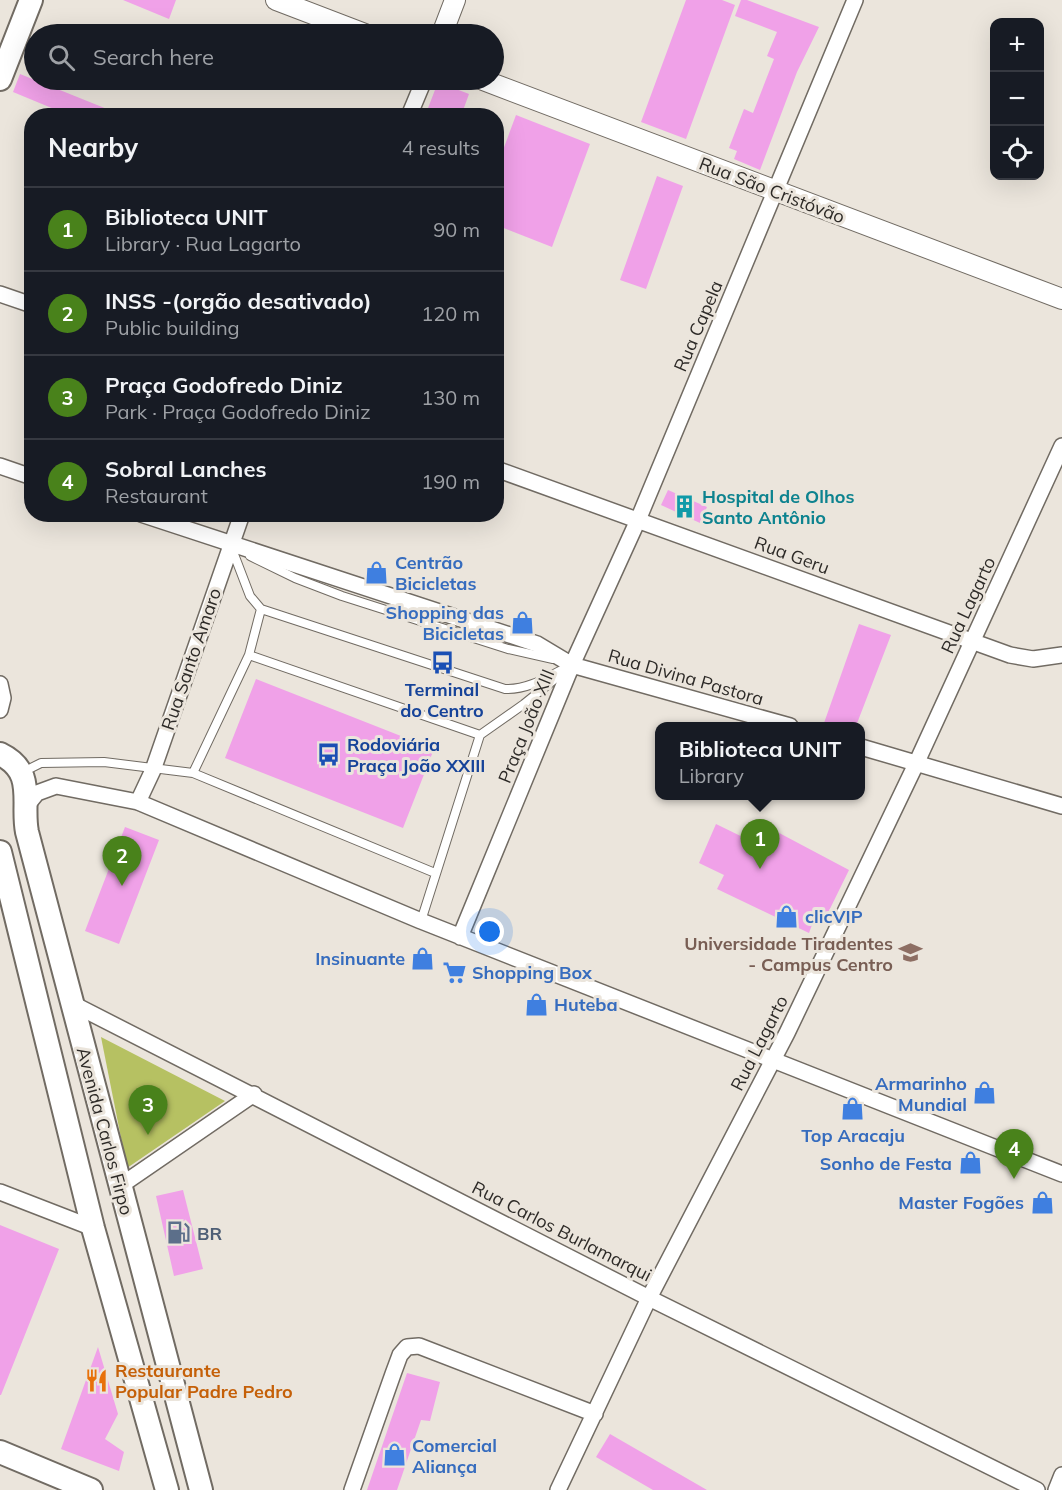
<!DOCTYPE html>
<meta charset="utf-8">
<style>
:root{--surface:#171b24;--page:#20242c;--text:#f1f3f6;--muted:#9ea1a6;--line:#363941;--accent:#49821b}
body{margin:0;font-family:Mulish,sans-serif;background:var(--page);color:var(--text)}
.controls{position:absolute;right:18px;top:18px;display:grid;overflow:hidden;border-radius:12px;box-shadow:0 6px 24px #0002}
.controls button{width:54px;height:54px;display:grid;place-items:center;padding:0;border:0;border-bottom:2px solid var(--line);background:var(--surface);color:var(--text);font:30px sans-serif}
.you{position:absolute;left:490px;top:932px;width:21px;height:21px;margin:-15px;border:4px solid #fff;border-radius:50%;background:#1a73e8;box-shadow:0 0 0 9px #1a73e833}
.badge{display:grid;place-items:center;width:39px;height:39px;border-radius:50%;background:var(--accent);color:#fff;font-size:20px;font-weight:700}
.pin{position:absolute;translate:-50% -50px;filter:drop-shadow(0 2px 3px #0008)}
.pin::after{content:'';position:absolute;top:32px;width:21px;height:18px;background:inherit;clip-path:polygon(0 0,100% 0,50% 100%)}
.popup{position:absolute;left:655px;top:722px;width:210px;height:78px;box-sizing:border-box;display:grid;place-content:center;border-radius:12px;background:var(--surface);filter:drop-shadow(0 2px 4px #0005);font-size:20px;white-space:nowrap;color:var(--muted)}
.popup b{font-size:22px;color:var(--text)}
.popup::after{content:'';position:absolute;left:50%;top:100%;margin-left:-12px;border:12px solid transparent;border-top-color:var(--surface)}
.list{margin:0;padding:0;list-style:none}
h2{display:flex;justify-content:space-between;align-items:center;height:78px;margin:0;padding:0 24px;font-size:26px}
h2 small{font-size:20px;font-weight:400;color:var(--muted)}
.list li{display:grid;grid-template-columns:39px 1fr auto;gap:18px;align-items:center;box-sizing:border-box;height:84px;padding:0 24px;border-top:2px solid var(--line)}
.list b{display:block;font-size:22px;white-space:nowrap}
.list p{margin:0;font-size:20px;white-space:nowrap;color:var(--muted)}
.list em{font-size:20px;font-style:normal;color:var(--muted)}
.icon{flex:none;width:33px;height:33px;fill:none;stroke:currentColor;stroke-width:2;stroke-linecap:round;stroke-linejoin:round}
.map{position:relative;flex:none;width:1062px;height:1490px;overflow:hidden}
.search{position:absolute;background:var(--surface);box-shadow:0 6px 24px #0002;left:24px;top:24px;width:480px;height:66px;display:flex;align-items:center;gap:15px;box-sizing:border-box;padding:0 21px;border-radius:33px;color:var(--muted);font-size:22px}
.panel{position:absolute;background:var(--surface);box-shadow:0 6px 24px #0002;left:24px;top:108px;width:480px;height:414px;border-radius:24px}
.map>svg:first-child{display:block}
</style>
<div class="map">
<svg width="1062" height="1490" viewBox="0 0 1062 1490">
<rect width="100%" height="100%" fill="#ebe5dc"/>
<path fill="#b6c162" d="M 101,1037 L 225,1101 L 127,1168 Z"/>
<path fill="#f0a1e8" d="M 123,0 L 176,0 L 169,19 Z
M 686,0 L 722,0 L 735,5 L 686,139 L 641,122 Z
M 741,0 L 747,0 L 819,27 L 797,72 L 760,170 L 734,159 L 737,151 L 729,148 L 744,109 L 753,113 L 774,59 L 767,56 L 777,32 L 735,16 Z
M 20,74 L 122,115 L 122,116 L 71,116 L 13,92 Z
M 438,82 L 469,94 L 461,116 L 425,116 Z
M 516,115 L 590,144 L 552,247 L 496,225 L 496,169 Z
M 657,176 L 683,186 L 646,289 L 620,280 Z
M 668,490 L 707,507 L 700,523 L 661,505 Z
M 859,624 L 891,635 L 856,726 L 834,726 L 824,723 Z
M 256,679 L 434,749 L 403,828 L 225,758 Z
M 716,824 L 759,845 L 766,826 L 849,870 L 822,925 L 813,922 L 809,933 L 717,889 L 724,875 L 699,863 Z
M 125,827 L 159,840 L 119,944 L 85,931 Z
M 183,1190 L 203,1269 L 174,1276 L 156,1196 Z
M 0,1225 L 59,1249 L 1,1395 L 0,1395 Z
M 98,1347 L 118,1414 L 105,1439 L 124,1452 L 119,1471 L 61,1449 Z
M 407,1373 L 440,1382 L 430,1421 L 421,1420 L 397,1490 L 367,1490 Z
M 610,1434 L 707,1490 L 653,1490 L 596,1457 Z"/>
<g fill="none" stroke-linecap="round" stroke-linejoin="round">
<defs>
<path id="service" d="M 232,549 L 250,596 L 261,609 L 505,689 C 529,690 549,676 571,665
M 250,556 L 295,578 L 342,596 L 508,649 L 553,659
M 249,655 L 480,735
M 193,773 L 249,655 L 261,609
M 27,774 L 29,769 L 41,763 L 104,762 L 193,773 L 435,873
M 421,921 L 480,735 L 524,704 L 560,675"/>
<path id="minor" d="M 409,116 L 424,80
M 0,294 L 32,305
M 0,466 L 32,477
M 496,469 L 1010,655 L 1033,659 L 1062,655
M 141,514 L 537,644 L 572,665 L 790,726
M 0,684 L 3,698 L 0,710
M 861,747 L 1062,806
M 138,802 L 153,770 L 242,514
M 28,804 L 37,793 L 56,786 L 138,802 L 421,921 L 1062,1174
M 460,937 L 572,665 L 638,520 L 855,0
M 71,1003 L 649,1298 L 1037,1490
M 120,1186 L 254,1094
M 0,1192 L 93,1228
M 352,1490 L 393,1374 L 400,1355 L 407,1347 L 419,1346 L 595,1414
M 558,1490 L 649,1298 L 787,1033 L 916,764 L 1062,446
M 1056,1490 L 1062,1475"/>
<path id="tertiary" d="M 276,0 L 365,34
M 442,34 L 455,0
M 483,80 L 1062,299"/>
<path id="secondary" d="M 0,79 L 31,0
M 0,754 C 37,772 21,803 27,832 L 201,1490
M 0,852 L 93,1228 L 167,1490
M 0,1452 L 91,1490"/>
</defs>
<use href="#service" stroke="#716b63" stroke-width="10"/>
<use href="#minor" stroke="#716b63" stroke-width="18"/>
<use href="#tertiary" stroke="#716b63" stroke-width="22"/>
<use href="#secondary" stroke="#716b63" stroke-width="26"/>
<use href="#service" stroke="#fff" stroke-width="8"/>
<use href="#minor" stroke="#fff" stroke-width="15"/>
<use href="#tertiary" stroke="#fff" stroke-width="20"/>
<use href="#secondary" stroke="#fff" stroke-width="22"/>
</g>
<defs>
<symbol id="building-bare" viewBox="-9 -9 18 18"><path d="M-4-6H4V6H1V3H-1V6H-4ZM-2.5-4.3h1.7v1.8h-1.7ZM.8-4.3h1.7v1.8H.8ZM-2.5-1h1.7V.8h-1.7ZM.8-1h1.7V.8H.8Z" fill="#0f9aa8" stroke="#ebe5dc" stroke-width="2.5" paint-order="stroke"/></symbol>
<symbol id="shop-bare" viewBox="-9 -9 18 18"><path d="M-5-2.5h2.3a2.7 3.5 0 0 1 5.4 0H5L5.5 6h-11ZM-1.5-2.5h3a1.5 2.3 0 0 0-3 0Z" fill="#3f7fe0" stroke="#ebe5dc" stroke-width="2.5" paint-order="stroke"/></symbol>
<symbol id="bus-bare" viewBox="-9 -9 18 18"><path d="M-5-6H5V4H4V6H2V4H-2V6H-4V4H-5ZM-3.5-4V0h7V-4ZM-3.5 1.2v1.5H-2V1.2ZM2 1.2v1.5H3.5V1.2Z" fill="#1a4fb4" stroke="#ebe5dc" stroke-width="2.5" paint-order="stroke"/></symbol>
<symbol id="university-bare" viewBox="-9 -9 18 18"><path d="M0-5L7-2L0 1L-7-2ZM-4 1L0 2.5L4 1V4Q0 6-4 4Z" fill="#8d6e63" stroke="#ebe5dc" stroke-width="2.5" paint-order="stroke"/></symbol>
<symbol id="supermarket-bare" viewBox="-9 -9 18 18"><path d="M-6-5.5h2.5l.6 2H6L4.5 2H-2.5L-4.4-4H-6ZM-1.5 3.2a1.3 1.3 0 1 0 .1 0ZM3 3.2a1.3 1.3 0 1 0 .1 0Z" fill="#3f7fe0" stroke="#ebe5dc" stroke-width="2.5" paint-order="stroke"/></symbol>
<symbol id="fuel-bare" viewBox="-9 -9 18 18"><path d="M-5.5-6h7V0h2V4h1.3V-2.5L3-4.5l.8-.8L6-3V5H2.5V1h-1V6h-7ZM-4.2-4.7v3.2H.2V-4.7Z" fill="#5c6f8a" stroke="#ebe5dc" stroke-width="2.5" paint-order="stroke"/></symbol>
<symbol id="restaurant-bare" viewBox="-9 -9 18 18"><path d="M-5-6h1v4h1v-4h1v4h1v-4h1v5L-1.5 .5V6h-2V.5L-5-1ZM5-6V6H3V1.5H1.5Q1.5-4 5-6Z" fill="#e8710a" stroke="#ebe5dc" stroke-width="2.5" paint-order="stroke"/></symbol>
</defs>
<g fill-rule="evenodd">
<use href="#building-bare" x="668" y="490" width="33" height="33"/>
<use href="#shop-bare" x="360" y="556" width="33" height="33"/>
<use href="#shop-bare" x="506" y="606" width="33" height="33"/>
<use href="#bus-bare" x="426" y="646" width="33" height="33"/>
<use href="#bus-bare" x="312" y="738" width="33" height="33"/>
<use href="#shop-bare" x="770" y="900" width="33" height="33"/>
<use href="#university-bare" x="894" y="936" width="33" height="33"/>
<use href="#shop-bare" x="406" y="942" width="33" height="33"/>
<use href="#supermarket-bare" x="438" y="956" width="33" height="33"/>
<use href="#shop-bare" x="520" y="988" width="33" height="33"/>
<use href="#shop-bare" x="968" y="1076" width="33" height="33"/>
<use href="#shop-bare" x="836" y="1092" width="33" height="33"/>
<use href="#shop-bare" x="954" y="1146" width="33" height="33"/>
<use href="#shop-bare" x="1026" y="1186" width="33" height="33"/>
<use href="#fuel-bare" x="162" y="1216" width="33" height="33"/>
<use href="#restaurant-bare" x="80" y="1364" width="33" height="33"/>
<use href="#shop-bare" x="378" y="1438" width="33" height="33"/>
</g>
<g text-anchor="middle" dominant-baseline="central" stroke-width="6" stroke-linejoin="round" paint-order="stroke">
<g font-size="18" fill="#2d2a27" stroke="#ebe5dc">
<text transform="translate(772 190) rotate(21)">Rua São Cristóvão</text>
<text transform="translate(698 326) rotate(-67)">Rua Capela</text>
<text transform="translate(792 555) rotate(20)">Rua Geru</text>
<text transform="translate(968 605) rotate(-65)">Rua Lagarto</text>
<text transform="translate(191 659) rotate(-71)">Rua Santo Amaro</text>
<text transform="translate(686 677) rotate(16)">Rua Divina Pastora</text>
<text transform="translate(526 726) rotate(-68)">Praça João XIII</text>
<text transform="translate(759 1043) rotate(-63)">Rua Lagarto</text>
<text transform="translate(105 1131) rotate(75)">Avenida Carlos Firpo</text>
<text transform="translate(562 1231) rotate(27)">Rua Carlos Burlamarqui</text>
</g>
<g font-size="18" font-weight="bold" fill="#0d838f" stroke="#ebe5dc" text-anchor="start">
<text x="702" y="496">Hospital de Olhos<tspan x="702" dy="21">Santo Antônio</tspan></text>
</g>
<g font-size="18" font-weight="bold" fill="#366cbe" stroke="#ebe5dc" text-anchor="start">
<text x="395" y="562">Centrão<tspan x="395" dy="21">Bicicletas</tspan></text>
<text x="504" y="612" text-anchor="end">Shopping das<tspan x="504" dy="21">Bicicletas</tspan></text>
<text x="805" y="916">clicVIP</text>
<text x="405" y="958" text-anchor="end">Insinuante</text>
<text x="472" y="972">Shopping Box</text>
<text x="554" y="1004">Huteba</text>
<text x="967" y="1083" text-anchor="end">Armarinho<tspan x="967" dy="21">Mundial</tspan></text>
<text x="853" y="1135" text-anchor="middle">Top Aracaju</text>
<text x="952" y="1163" text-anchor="end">Sonho de Festa</text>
<text x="1024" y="1202" text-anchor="end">Master Fogões</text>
<text x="412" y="1445">Comercial<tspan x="412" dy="21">Aliança</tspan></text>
</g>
<g font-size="18" font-weight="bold" fill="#164399" stroke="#ebe5dc">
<text x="442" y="689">Terminal<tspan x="442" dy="21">do Centro</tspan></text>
<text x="347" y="744" text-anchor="start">Rodoviária<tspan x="347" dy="21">Praça João XXIII</tspan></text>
</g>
<g font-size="18" font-weight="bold" fill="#785e54" stroke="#ebe5dc" text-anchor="end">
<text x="893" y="943">Universidade Tiradentes<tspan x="893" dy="21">- Campus Centro</tspan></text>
</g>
<g font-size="18" font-weight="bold" fill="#4e5e75" stroke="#ebe5dc" text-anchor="start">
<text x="197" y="1233">BR</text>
</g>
<g font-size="18" font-weight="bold" fill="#c56008" stroke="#ebe5dc" text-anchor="start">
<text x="115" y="1370">Restaurante<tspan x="115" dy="21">Popular Padre Pedro</tspan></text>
</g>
</g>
</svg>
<div class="controls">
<button>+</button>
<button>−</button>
<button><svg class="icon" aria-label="locate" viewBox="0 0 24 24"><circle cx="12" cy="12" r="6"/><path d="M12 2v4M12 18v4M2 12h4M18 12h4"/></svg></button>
</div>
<div class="you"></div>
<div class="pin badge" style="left:760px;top:869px">1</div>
<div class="popup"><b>Biblioteca UNIT</b>Library</div>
<div class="pin badge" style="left:122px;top:886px">2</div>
<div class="pin badge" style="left:148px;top:1135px">3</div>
<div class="pin badge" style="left:1014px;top:1179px">4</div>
<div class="search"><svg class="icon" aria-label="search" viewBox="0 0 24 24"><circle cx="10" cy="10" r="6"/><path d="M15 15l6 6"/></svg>Search here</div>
<section class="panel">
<h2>Nearby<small>4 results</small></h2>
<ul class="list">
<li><span class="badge">1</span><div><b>Biblioteca UNIT</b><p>Library · Rua Lagarto</p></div><em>90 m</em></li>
<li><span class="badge">2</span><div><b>INSS -(orgão desativado)</b><p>Public building</p></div><em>120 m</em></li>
<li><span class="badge">3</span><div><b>Praça Godofredo Diniz</b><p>Park · Praça Godofredo Diniz</p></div><em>130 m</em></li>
<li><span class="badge">4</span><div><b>Sobral Lanches</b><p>Restaurant</p></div><em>190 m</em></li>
</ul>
</section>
</div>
